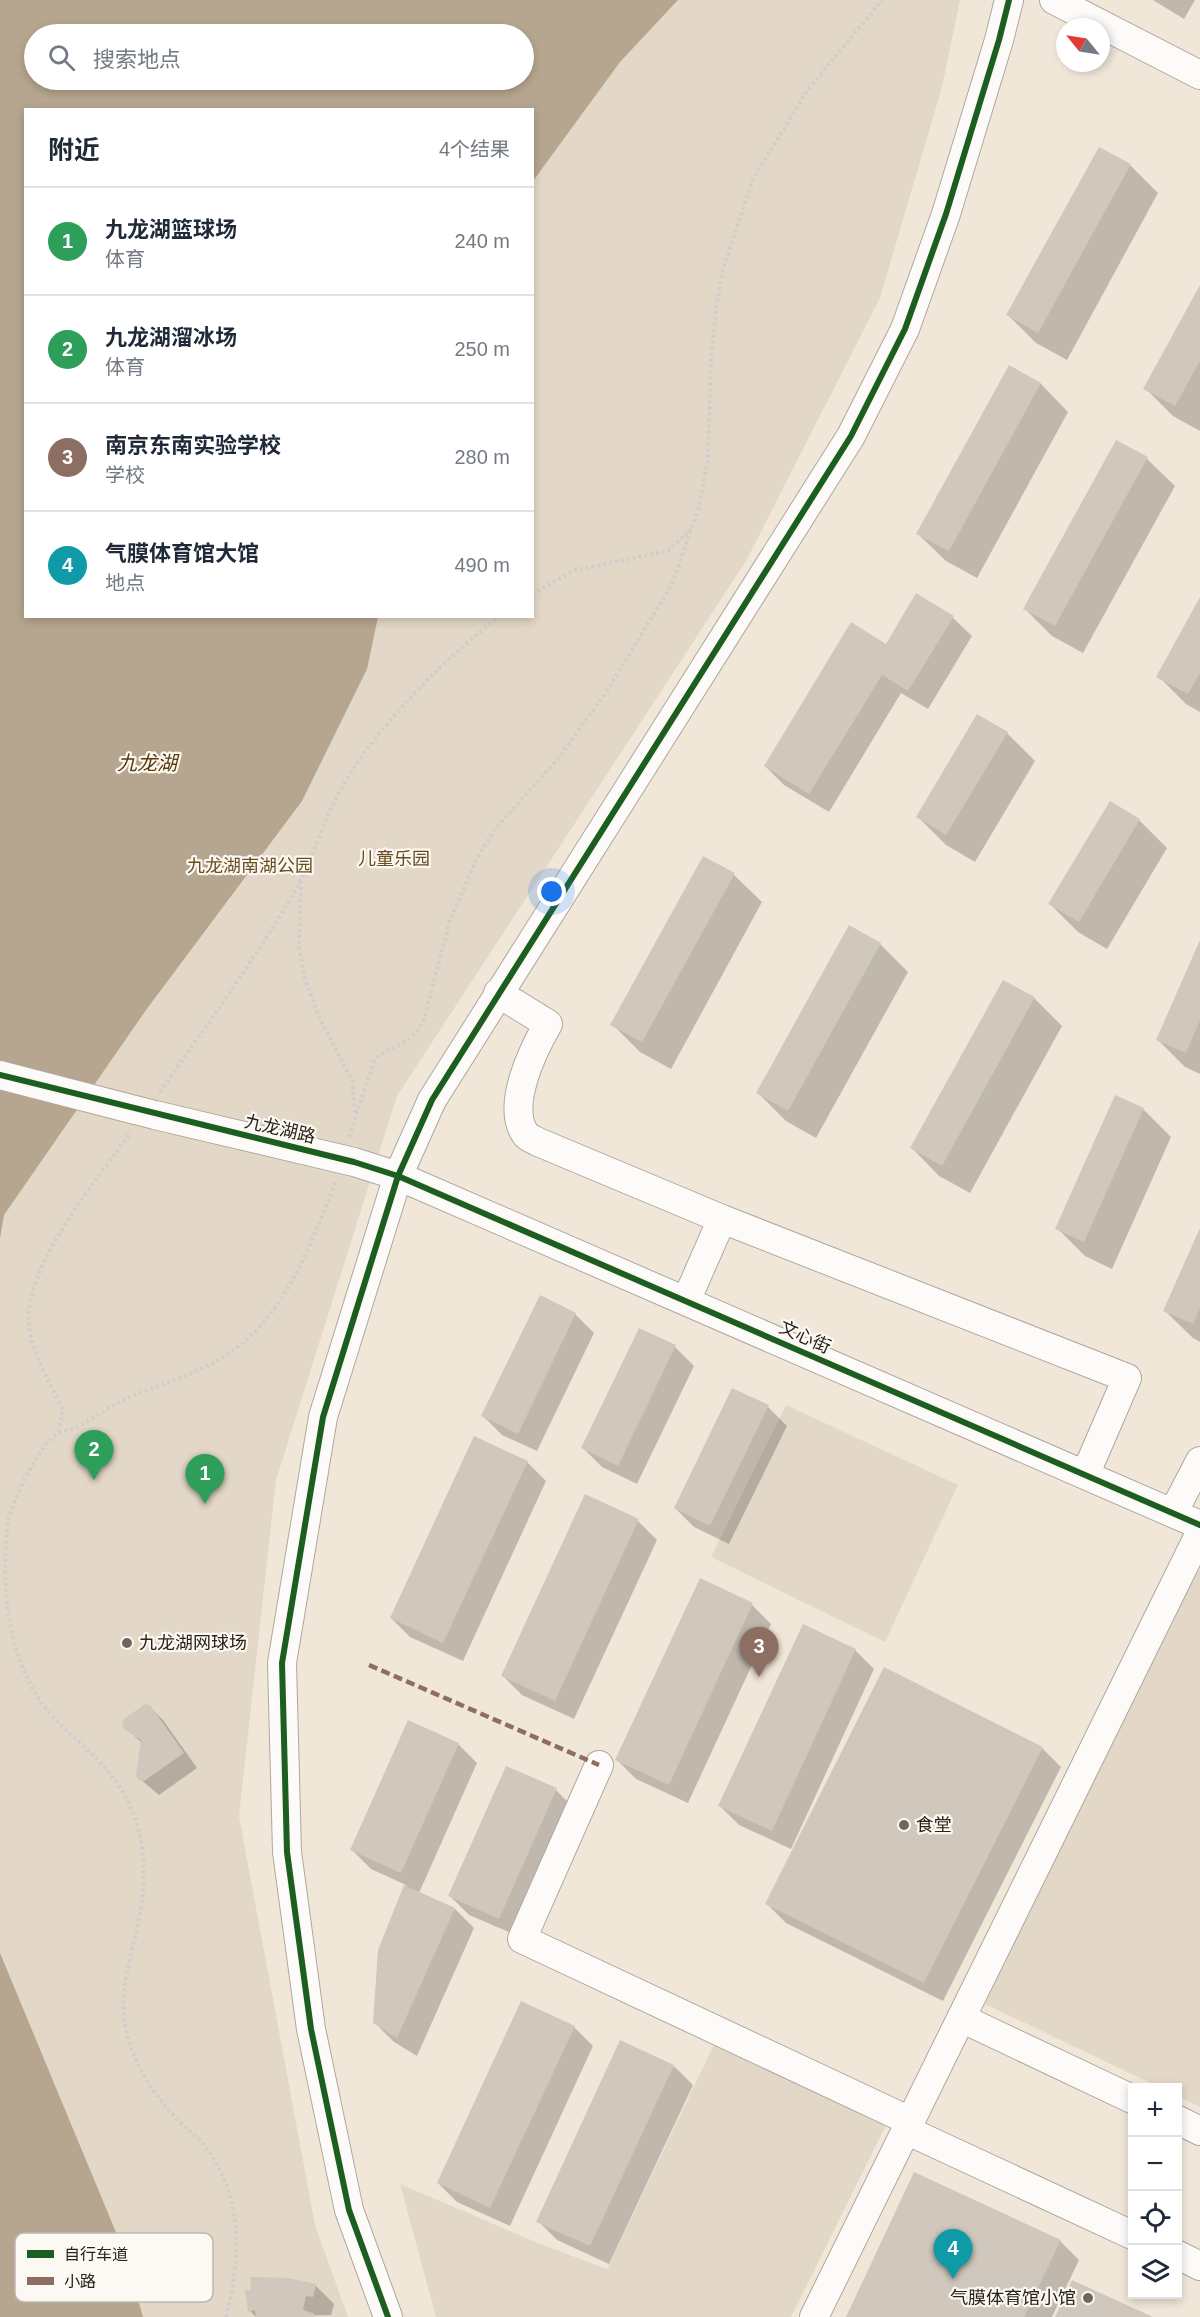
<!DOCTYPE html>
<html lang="zh">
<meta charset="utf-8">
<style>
:root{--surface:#fff;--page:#f6f6f7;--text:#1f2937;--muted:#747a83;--line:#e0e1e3;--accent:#6f675c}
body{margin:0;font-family:Arial,"Noto Sans SC",sans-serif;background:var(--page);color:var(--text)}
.controls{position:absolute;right:18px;bottom:18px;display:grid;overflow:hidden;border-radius:0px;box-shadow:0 3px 9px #0003}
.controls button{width:54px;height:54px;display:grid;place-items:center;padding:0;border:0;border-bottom:2px solid var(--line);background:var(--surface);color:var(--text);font:30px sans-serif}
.compass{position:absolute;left:1056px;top:18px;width:54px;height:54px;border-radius:50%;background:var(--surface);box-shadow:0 3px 9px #0003;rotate:300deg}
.you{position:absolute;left:552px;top:892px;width:21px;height:21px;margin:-15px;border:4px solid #fff;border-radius:50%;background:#1a73e8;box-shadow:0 0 0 9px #1a73e833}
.badge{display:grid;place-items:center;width:39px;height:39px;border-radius:50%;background:var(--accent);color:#fff;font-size:20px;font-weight:700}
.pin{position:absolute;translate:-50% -50px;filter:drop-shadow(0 2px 3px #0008)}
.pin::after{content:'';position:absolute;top:32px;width:21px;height:18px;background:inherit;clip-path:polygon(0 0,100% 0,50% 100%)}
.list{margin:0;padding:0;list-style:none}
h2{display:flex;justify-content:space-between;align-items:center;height:78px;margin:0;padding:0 24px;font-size:26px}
h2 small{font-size:20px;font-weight:400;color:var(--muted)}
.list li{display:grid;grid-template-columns:39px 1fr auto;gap:18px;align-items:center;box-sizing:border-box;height:108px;padding:0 24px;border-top:2px solid var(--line)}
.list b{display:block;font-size:22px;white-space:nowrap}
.list p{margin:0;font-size:20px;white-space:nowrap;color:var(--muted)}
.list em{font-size:20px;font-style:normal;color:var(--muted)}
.icon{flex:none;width:33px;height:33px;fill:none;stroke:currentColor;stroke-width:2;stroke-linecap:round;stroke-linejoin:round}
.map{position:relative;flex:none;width:1200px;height:2317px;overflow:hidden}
.search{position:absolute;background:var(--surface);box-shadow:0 3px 9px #0003;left:24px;top:24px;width:510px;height:66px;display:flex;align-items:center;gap:15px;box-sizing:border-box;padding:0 21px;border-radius:33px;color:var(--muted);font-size:22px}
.panel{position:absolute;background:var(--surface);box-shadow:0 3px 9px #0003;left:24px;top:108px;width:510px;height:510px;border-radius:0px}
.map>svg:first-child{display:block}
</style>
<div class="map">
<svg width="1200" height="2317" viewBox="0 0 1200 2317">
<rect width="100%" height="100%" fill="#f1e7d9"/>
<path fill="#e3d7c7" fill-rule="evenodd" d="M 0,0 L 960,0 L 942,87 L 880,298 L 746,561 L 397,1096 L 276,1480 L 239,1816 L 315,2225 L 348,2317 L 0,2317 ZM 34,34 L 524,34 L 524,80 L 34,80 ZM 26,110 L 532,110 L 532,616 L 26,616 Z
M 786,1405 L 958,1485 L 885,1642 L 711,1557 Z
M 1195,1569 L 1200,1571 L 1200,2107 L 1178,2096 L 1178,2088 L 1159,2087 L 985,2004 Z
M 718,2036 L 891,2115 L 791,2317 L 436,2317 L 400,2184 L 538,2243 L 607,2269 Z"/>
<path fill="#b6a68f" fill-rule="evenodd" d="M 0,0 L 678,0 L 620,62 L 533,181 L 532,110 L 26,110 L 26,616 L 378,617 L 367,669 L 302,801 L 146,1010 L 4,1215 L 0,1238 ZM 34,34 L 524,34 L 524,80 L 34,80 Z
M 0,1953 L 125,2254 L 143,2317 L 0,2317 Z"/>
<path fill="#0003" d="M 1153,0 L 1195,0 L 1184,19 Z
M 1100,149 L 1130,165 L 1158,193 L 1067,360 L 1036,343 L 1008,315 Z
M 1200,288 L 1200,431 L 1173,416 L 1145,388 Z
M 1010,367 L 1041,384 L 1068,412 L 977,578 L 946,561 L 918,534 Z
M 1147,459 L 1175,486 L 1083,653 L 1052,636 L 1024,608 Z
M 917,595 L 953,618 L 972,636 L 928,709 L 901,693 L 829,812 L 784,785 L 765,766 L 886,646 Z
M 1200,600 L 1200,712 L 1186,704 L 1158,676 Z
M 1007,733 L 1035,761 L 975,862 L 946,845 L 918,817 Z
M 1139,820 L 1167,848 L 1107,949 L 1078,932 L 1050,904 Z
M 704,858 L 734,875 L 762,902 L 671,1069 L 640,1052 L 612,1024 Z
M 880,944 L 908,972 L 816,1138 L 786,1121 L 758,1093 Z
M 1200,944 L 1200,1074 L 1185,1067 L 1157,1039 Z
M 1034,998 L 1062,1026 L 970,1193 L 939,1176 L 912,1148 Z
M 1143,1109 L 1171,1137 L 1112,1269 L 1085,1256 L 1057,1228 Z
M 1200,1232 L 1200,1342 L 1193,1338 L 1165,1311 Z
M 575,1314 L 594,1333 L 537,1451 L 502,1435 L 483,1416 Z
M 640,1330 L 675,1347 L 694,1366 L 637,1484 L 602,1467 L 583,1448 Z
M 768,1407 L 787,1426 L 729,1544 L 694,1527 L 675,1508 Z
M 527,1462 L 546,1481 L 463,1661 L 410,1637 L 391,1618 Z
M 638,1521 L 657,1540 L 574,1719 L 522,1695 L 503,1676 Z
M 700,1580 L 752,1605 L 771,1624 L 688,1803 L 636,1779 L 617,1760 Z
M 803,1626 L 855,1650 L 874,1669 L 791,1849 L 739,1825 L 720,1806 Z
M 149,1706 L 163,1720 L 197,1768 L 159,1795 L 140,1779 L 142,1743 L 125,1727 Z
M 458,1744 L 477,1763 L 419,1893 L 455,1909 L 474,1928 L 417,2056 L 394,2042 L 374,2022 L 379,1951 L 406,1885 L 371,1869 L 352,1850 Z
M 1042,1748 L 1061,1767 L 943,2001 L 786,1923 L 767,1904 Z
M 556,1790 L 575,1809 L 518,1936 L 469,1915 L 450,1896 Z
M 574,2027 L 593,2046 L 510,2226 L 457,2202 L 438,2183 Z
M 674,2066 L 693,2085 L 609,2264 L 557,2240 L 538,2221 Z
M 1060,2241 L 1079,2260 L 1052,2317 L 848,2317 Z
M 315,2285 L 334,2304 L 331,2315 L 256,2317 L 250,2311 Z"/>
<path fill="#d0c8bd" d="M 1099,147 L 1131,164 L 1038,333 L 1006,315 Z
M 1200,285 L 1200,361 L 1175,406 L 1143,389 Z
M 1009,365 L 1041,383 L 949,551 L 916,534 Z
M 1116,440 L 1148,457 L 1055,626 L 1023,609 Z
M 916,593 L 954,616 L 908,691 L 882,675 L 809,794 L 764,766 L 851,622 L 886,644 Z
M 1200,597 L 1200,673 L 1188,694 L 1156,677 Z
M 977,714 L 1008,732 L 946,835 L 916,817 Z
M 1110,801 L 1140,819 L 1079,922 L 1048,904 Z
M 703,856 L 735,873 L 642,1042 L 610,1025 Z
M 849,925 L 881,943 L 788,1111 L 756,1093 Z
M 1200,940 L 1200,1020 L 1186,1053 L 1156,1040 Z
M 1003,980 L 1035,997 L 942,1166 L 910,1148 Z
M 1115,1095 L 1144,1108 L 1084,1242 L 1055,1229 Z
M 1200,1228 L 1200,1308 L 1193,1324 L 1163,1311 Z
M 540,1295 L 576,1313 L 518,1434 L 481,1416 Z
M 639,1328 L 676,1345 L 618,1466 L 581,1448 Z
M 732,1388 L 769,1405 L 710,1526 L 674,1508 Z
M 474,1436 L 528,1461 L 443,1643 L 390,1618 Z
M 585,1494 L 639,1519 L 555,1701 L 501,1676 Z
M 700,1578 L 753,1603 L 669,1785 L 615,1760 Z
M 803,1624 L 856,1649 L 772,1831 L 718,1806 Z
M 884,1667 L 1043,1747 L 924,1983 L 765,1904 Z
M 145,1704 L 150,1705 L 184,1753 L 144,1781 L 139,1780 L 136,1775 L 141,1740 L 124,1729 L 122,1723 L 124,1719 Z
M 408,1720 L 459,1743 L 401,1873 L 350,1850 Z
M 506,1766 L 557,1788 L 499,1919 L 448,1896 Z
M 404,1885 L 455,1908 L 397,2038 L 373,2023 L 378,1950 Z
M 521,2001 L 575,2026 L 490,2208 L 437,2183 Z
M 620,2040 L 674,2065 L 590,2246 L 536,2222 Z
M 914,2172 L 1061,2240 L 1024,2317 L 846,2317 Z
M 250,2277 L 288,2278 L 316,2284 L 313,2297 L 306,2296 L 303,2310 L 315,2314 L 313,2317 L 256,2317 L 255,2310 L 248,2312 L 245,2290 L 251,2290 Z
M 1072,2280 L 1153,2317 L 1055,2317 Z"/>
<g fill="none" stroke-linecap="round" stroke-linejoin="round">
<defs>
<path id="minor" d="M 1054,0 L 1200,75
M 498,993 L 548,1024 C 533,1050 505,1107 526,1135 C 528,1138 535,1140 538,1142 L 722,1219 L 686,1301
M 0,1075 L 135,1110
M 155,1115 L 354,1162 L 398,1176 L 1200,1525
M 722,1219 L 1127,1378 L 1085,1475
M 1173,1513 L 1200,1461
M 599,1765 L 522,1939 L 910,2121
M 961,2018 L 1132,2099
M 1178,2120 L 1200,2131
M 906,2130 L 1132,2235
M 1178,2255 L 1200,2266
M 388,2317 L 349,2210 L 311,2029 L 287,1852 L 282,1663 L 323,1417 L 398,1176 L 432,1100 L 851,436 L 905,329 L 946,214 L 999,40 L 1009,0
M 814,2317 L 1200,1533"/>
</defs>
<use href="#minor" stroke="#afa79c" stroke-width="30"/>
<path stroke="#d2cecb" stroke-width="4" stroke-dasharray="3 3" stroke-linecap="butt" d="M 532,594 L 575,570 L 668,551 L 691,529
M 301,881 L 299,947 L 304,976 L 319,1017 L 352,1080 L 355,1112
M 160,1092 C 205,1027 252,964 292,896 C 311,864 321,826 339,793 C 371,732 445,657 501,616
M 349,1137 L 374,1061 C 394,1040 409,1050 424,1019 L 450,920 L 478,856 L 496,828 L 557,760 L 607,691 L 673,582 L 699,507 L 708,459 L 711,363 L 716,308 L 723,269 L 753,179 L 807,91 L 882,0
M 58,1432 L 63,1410 C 51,1385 31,1352 29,1325 C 23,1266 98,1179 131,1132
M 226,2317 C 241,2258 244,2197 205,2146 C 197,2137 188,2130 180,2122 C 156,2098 135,2067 127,2034 C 117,1993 131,1958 139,1919 C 147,1880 146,1840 129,1804 C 113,1769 83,1747 57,1721 C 7,1671 0,1588 8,1521 C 14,1499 38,1444 59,1433 C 63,1430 68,1431 72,1429 C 89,1422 108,1407 126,1399 C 157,1385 193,1375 222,1358 C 284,1320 310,1246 336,1181"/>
<use href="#minor" stroke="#fdfbf9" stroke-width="28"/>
<defs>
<path id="minor-bridge" d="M 135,1110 L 155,1115"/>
</defs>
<use href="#minor-bridge" stroke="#afa79c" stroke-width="30" stroke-linecap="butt"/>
<use href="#minor-bridge" stroke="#fdfbf9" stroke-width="28"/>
<path stroke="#8d6e63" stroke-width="4.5" stroke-dasharray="9 4.5" stroke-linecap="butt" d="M 369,1665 L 599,1765"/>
<defs>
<path id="cycleway" d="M 0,1075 L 354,1162 L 398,1176 L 1200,1525
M 388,2317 L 349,2210 L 311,2029 L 287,1852 L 282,1663 L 323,1417 L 398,1176 L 432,1100 L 851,436 L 905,329 L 946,214 L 999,40 L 1009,0"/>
</defs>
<use href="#cycleway" stroke="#fcf8f3" stroke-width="10"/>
<use href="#cycleway" stroke="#1b5e20" stroke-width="6"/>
</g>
<g fill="#6f675c" stroke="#fcf8f3" stroke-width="2">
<circle cx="127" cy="1643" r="6"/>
<circle cx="904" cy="1825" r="6"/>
<circle cx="1088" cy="2298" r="6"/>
</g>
<g text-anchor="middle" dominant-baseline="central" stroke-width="4.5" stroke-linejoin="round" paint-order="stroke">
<g font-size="18" fill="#6b4d1e" stroke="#fcf8f3">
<text x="394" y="859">儿童乐园</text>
<text x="250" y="866">九龙湖南湖公园</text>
</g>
<g font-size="18" fill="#292218" stroke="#fcf8f3">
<text transform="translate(280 1129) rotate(13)">九龙湖路</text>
<text transform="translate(805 1337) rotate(24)">文心街</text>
</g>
<g font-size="18" fill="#292218" stroke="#fcf8f3" text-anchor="start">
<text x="139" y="1643">九龙湖网球场</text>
<text x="916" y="1825">食堂</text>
<text x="1076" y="2298" text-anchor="end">气膜体育馆小馆</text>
</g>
<g font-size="20" font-style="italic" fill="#573a05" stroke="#fcf8f3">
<text x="147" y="763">九龙湖</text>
</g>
</g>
<rect x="15" y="2233" width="198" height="69" rx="9" fill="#fcf8f3" stroke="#bdb8b1" stroke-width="1.5"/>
<rect x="27" y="2250" width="27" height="8" fill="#1b5e20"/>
<rect x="27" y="2277" width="27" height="8" fill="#8d6e63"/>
<g font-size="16" fill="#292218">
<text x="64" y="2260">自行车道</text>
<text x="64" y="2287">小路</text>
</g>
</svg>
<div class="controls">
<button>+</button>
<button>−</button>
<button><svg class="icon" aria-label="locate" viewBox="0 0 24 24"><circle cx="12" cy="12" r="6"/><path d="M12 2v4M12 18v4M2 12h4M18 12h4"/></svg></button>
<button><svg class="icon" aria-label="layers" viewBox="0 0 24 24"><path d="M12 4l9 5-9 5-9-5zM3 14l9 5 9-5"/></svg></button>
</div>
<svg class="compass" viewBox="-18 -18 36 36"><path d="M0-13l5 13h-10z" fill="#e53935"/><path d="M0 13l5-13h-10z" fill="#747a83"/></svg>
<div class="you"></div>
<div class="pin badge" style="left:205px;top:1504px;background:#2e9e5b">1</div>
<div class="pin badge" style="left:94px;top:1480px;background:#2e9e5b">2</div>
<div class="pin badge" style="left:759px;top:1677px;background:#8d6e63">3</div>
<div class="pin badge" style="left:953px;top:2279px;background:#0f9aa8">4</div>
<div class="search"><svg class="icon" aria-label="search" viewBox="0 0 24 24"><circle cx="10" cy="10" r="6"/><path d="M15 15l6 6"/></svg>搜索地点</div>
<section class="panel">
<h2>附近<small>4个结果</small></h2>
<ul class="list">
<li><span class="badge" style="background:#2e9e5b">1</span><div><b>九龙湖篮球场</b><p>体育</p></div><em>240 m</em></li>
<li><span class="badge" style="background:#2e9e5b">2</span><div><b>九龙湖溜冰场</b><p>体育</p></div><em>250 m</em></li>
<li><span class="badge" style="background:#8d6e63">3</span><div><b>南京东南实验学校</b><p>学校</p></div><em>280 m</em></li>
<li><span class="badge" style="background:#0f9aa8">4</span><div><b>气膜体育馆大馆</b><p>地点</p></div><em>490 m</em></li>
</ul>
</section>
</div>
